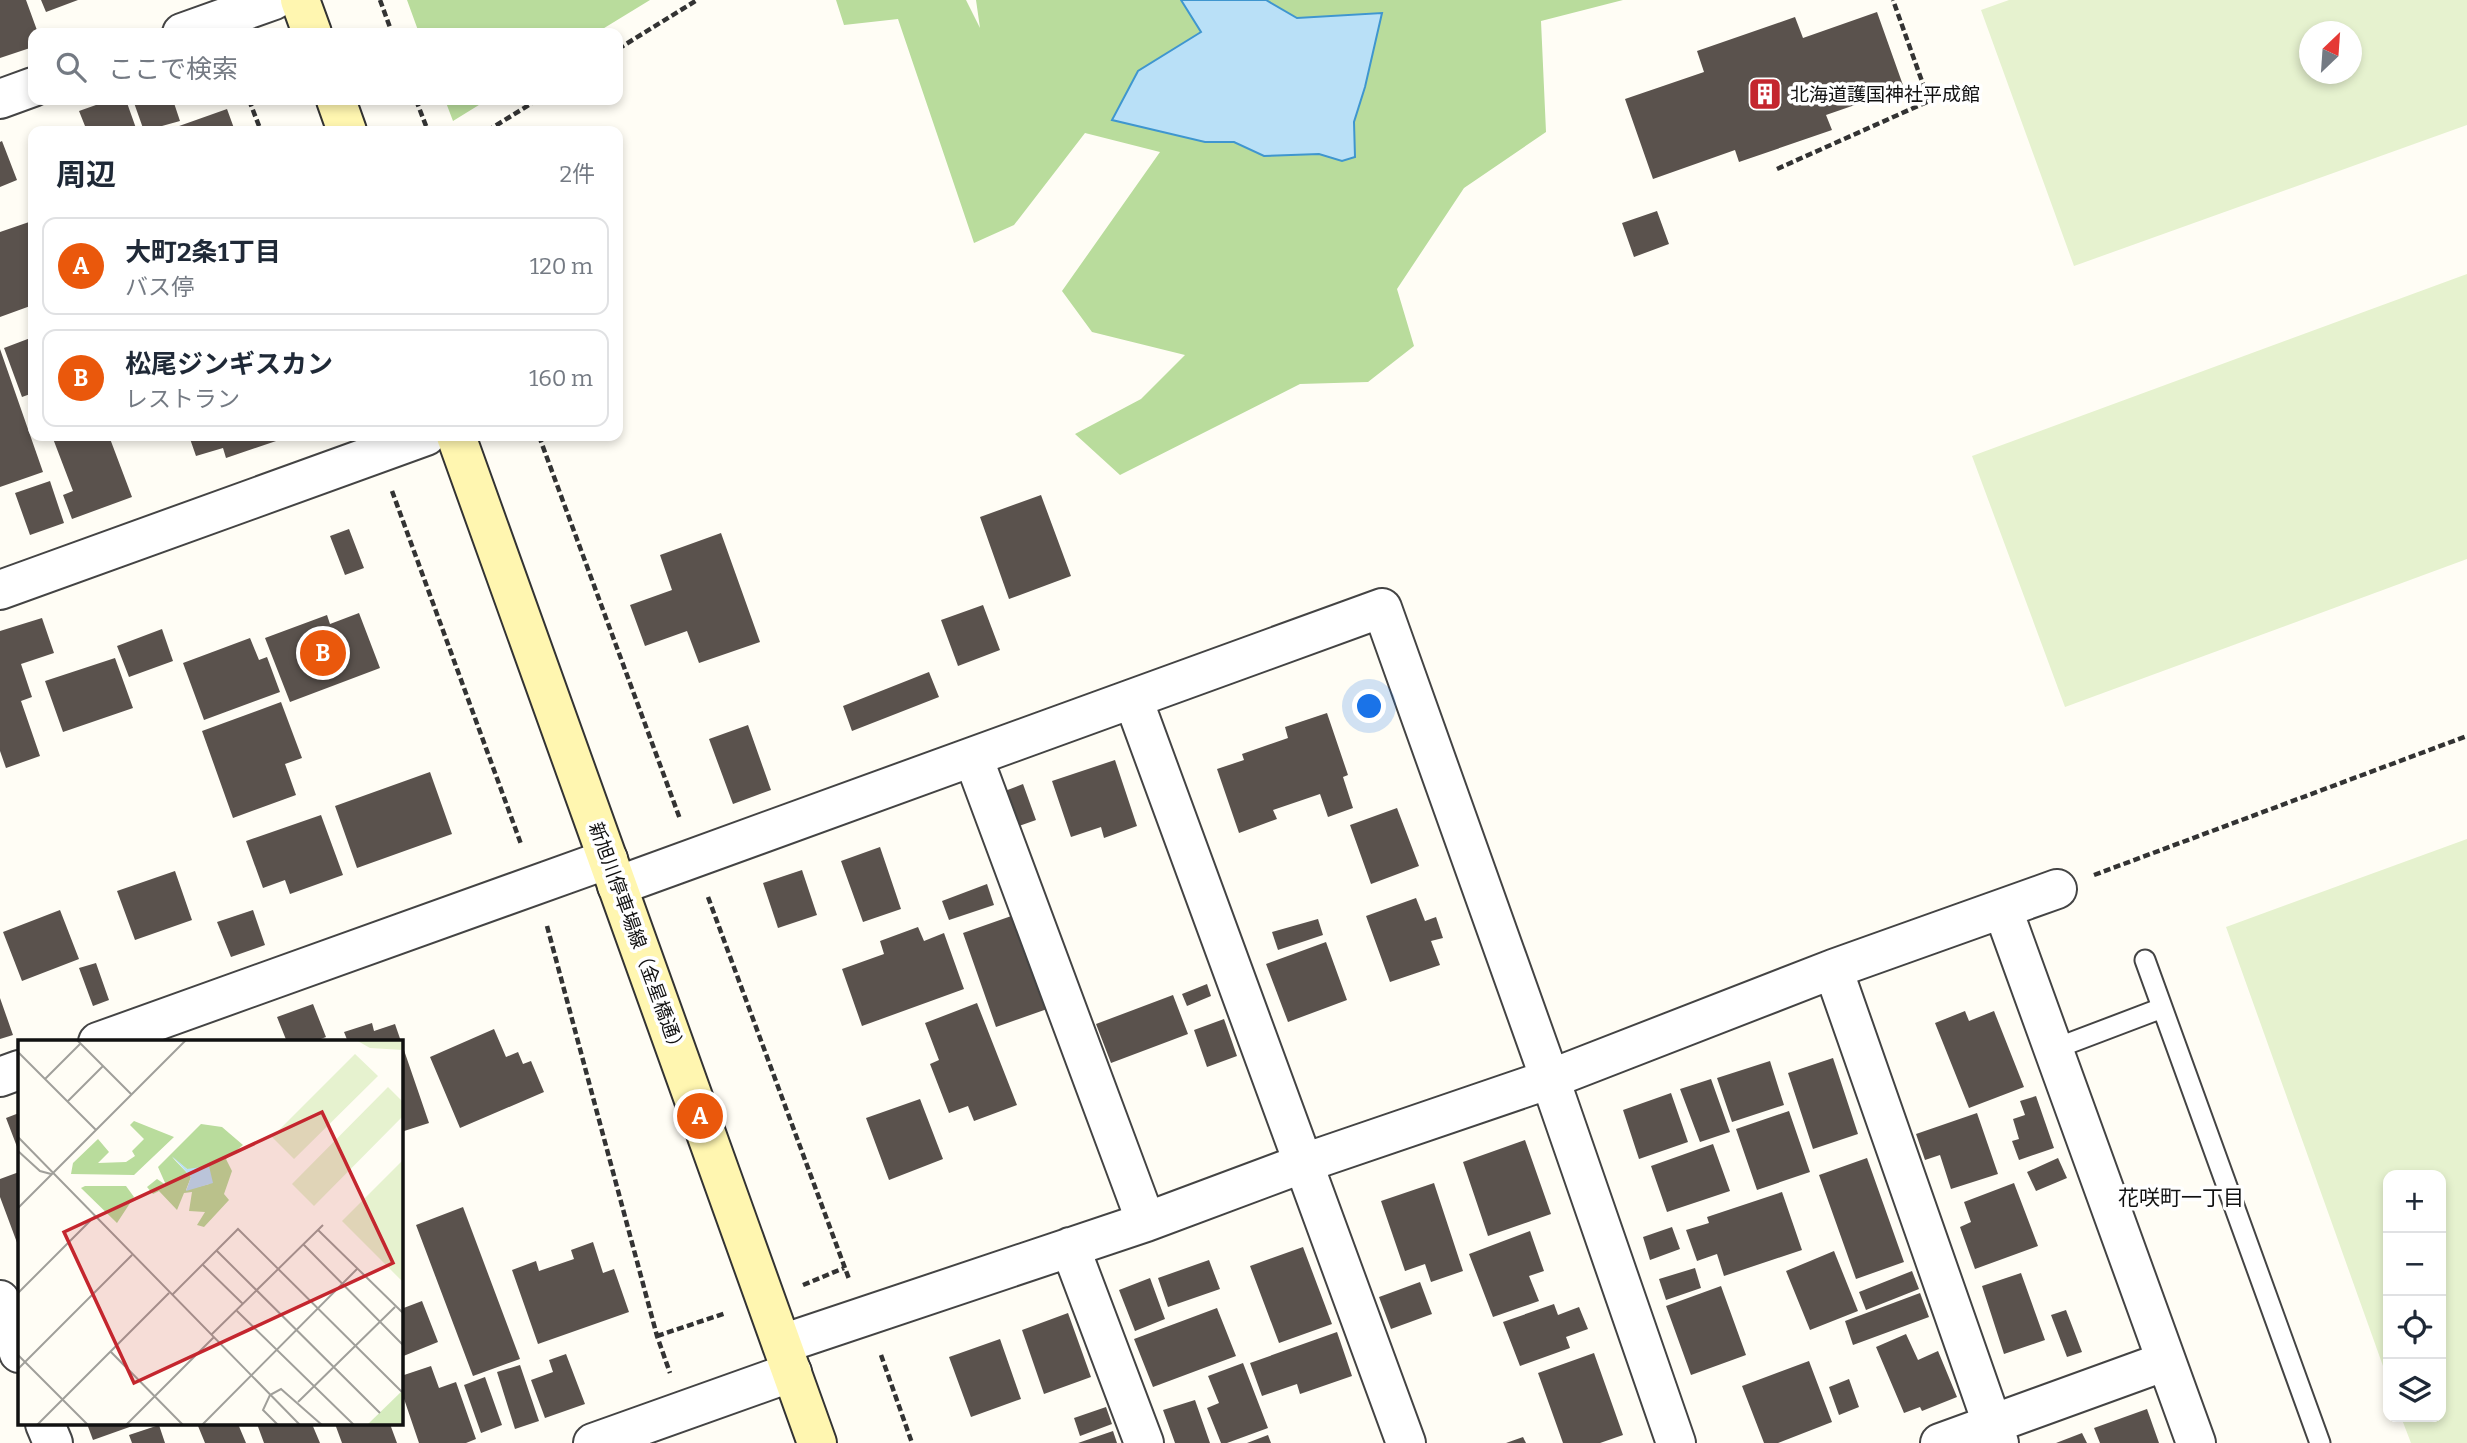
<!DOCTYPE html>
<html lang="ja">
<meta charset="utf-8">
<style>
:root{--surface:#fff;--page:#f2f2f3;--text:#1f2937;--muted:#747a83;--line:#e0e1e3;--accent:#ea580c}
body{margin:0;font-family:Bitter,"Noto Sans JP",serif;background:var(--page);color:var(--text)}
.controls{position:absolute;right:21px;bottom:21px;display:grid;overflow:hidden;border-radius:14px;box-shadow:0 4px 10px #0003}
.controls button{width:63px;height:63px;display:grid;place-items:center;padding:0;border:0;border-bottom:2px solid var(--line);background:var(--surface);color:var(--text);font:35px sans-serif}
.compass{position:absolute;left:2299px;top:21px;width:63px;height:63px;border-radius:50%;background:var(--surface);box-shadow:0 4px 10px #0003;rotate:25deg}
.you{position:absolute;left:1370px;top:707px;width:24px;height:24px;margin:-18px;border:5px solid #fff;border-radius:50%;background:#1a73e8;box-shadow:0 0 0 10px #1a73e833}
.badge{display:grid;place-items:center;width:46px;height:46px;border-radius:50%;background:var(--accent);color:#fff;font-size:23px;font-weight:700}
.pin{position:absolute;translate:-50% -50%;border:4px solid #fff;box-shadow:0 2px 7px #0006}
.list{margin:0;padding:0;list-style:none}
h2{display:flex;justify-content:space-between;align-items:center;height:91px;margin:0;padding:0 28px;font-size:30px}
h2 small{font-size:23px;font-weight:400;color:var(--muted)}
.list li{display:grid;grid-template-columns:46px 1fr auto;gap:21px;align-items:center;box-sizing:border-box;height:98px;margin:0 14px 14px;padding:0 14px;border:2px solid var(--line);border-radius:14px}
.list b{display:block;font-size:26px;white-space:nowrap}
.list p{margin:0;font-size:23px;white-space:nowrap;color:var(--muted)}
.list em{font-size:23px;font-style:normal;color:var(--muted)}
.icon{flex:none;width:38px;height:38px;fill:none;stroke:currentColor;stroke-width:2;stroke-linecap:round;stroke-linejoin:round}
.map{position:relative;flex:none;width:2467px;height:1443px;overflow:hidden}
.search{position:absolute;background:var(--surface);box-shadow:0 4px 10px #0003;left:28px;top:28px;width:595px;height:77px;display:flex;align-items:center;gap:18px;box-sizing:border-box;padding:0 24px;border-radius:14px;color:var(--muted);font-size:26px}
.panel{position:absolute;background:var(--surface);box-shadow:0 4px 10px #0003;left:28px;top:126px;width:595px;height:315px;border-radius:14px}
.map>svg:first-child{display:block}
</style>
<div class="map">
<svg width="2467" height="1443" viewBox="0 0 2467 1443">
<rect width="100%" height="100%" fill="#fffdf5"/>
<path fill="#b9dc9c" d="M 407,0 L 650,0 L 596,33 L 419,33 Z
M 836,0 L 966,0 L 980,28 L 976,0 L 1181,0 L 1201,32 L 1138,71 L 1113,120 L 1205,142 L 1234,142 L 1264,156 L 1319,154 L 1342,161 L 1355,157 L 1354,122 L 1365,87 L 1381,13 L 1297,18 L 1266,0 L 1623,0 L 1541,21 L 1546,132 L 1464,188 L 1397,289 L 1414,346 L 1368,382 L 1300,384 L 1120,475 L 1075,434 L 1141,399 L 1185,355 L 1092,332 L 1062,291 L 1160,152 L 1085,133 L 1014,225 L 974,243 L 898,19 L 844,25 Z
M 445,100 L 487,100 L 453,121 Z"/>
<path fill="#e6f2cf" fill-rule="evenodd" d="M 2009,0 L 2467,0 L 2467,125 L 2074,266 L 1981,10 ZM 2310,32 L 2352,32 L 2352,74 L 2310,74 Z
M 2467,274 L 2467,559 L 2065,707 L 1972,456 Z
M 2467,839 L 2467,1443 L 2411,1443 L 2401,1417 L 2441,1417 L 2441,1175 L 2388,1175 L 2388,1380 L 2226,927 Z"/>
<path fill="#b9e0f7" stroke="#3f96cf" stroke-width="2" d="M 1181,0 L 1266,0 L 1297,18 L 1382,13 L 1365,87 L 1354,122 L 1355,157 L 1342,161 L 1319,154 L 1264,156 L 1234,142 L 1205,142 L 1112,120 L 1138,71 L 1201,32 Z"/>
<path fill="#5a524d" d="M 0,0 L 26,0 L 38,33 L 33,33 L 33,47 L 0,58 Z
M 41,0 L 78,0 L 46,12 Z
M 1877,12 L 1904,88 L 1826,115 L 1832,130 L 1739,162 L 1735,150 L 1653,179 L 1625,99 L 1704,72 L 1697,51 L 1795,17 L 1803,38 Z
M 110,100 L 126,100 L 137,131 L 87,131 L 79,111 Z
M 133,100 L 173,100 L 180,121 L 144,131 Z
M 227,109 L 235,131 L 165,131 Z
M 2,141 L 17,180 L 0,187 L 0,142 Z
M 1657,211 L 1669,244 L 1634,257 L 1622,223 Z
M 32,221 L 33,305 L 0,317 L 0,232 Z
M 33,337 L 33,393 L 22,397 L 4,348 Z
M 0,349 L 43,472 L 0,487 Z
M 52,436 L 109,436 L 132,497 L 72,519 L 63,495 L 73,491 Z
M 189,436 L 280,436 L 282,439 L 226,458 L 223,448 L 196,456 Z
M 50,481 L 64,523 L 30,535 L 15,493 Z
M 1041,495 L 1071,576 L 1009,599 L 980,517 Z
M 349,529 L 364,568 L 345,575 L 330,536 Z
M 721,533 L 760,642 L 699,663 L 687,631 L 645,646 L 630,605 L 672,590 L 660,555 Z
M 983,605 L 1000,650 L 958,666 L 941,620 Z
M 359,613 L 380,668 L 290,702 L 265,638 L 327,615 L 330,624 Z
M 42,618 L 54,653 L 21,664 L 32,697 L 21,701 L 40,756 L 6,768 L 0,751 L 0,631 Z
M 162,629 L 173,661 L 129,677 L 117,646 Z
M 250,638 L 259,660 L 267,657 L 280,692 L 204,720 L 183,663 Z
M 115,658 L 133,708 L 63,732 L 45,681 Z
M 929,672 L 939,697 L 852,731 L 843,706 Z
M 281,702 L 302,758 L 285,764 L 296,795 L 233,818 L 202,731 Z
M 1327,713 L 1348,775 L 1343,777 L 1353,808 L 1328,817 L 1320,794 L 1273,810 L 1277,819 L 1239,833 L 1217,769 L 1244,760 L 1242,754 L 1288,738 L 1285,727 Z
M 748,725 L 771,790 L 733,804 L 709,739 Z
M 1115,760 L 1137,826 L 1104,838 L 1101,827 L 1071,837 L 1052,781 Z
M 430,772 L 452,834 L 357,868 L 335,806 Z
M 1023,784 L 1036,820 L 1019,826 L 1005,791 Z
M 1397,808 L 1419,866 L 1371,884 L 1350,825 Z
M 321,815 L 343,875 L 290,894 L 285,880 L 263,888 L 246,841 Z
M 880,847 L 901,909 L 863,922 L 841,861 Z
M 802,870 L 817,915 L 778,928 L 763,883 Z
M 175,871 L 192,920 L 135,940 L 117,891 Z
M 987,884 L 994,905 L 949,920 L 942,901 Z
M 1416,898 L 1425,921 L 1436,917 L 1443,938 L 1431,941 L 1440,965 L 1390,982 L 1366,916 Z
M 60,910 L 79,959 L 22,981 L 3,932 Z
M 253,910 L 265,945 L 231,957 L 217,922 Z
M 1017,914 L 1050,1008 L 996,1027 L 963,933 Z
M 1318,919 L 1323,935 L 1278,950 L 1272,932 Z
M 918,927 L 924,941 L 944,933 L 964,989 L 862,1026 L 842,969 L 884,954 L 880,941 Z
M 1326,942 L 1347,1000 L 1288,1022 L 1266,964 Z
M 96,963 L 109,1000 L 93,1006 L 79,968 Z
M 1207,984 L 1211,996 L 1187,1006 L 1182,994 Z
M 1173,995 L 1188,1034 L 1111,1063 L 1096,1024 Z
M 0,998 L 13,1035 L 0,1039 Z
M 977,1003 L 1017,1105 L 974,1121 L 968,1106 L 949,1113 L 930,1064 L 939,1060 L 925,1023 Z
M 313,1004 L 326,1037 L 313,1042 L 287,1042 L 277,1017 Z
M 1965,1011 L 1969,1021 L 1994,1011 L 2024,1087 L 1969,1108 L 1935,1023 Z
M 1224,1019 L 1237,1056 L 1207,1067 L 1194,1030 Z
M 372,1023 L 374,1031 L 395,1024 L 429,1123 L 401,1132 L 401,1042 L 348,1042 L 344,1032 Z
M 494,1029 L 506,1057 L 518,1052 L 523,1064 L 531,1061 L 544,1092 L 460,1128 L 430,1057 Z
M 1833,1058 L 1858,1134 L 1813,1149 L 1788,1073 Z
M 1770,1061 L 1784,1105 L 1732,1122 L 1717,1078 Z
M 1711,1079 L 1730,1132 L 1700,1142 L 1680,1089 Z
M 1671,1093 L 1688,1142 L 1639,1159 L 1623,1110 Z
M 2036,1096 L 2054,1148 L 2019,1160 L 2012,1141 L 2019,1139 L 2013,1119 L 2025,1115 L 2020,1101 Z
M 920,1099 L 943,1159 L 889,1180 L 866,1118 Z
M 1789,1111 L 1810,1172 L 1757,1190 L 1736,1129 Z
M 19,1113 L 19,1152 L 6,1118 Z
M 1977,1113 L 1998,1174 L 1951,1189 L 1940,1155 L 1925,1160 L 1916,1134 Z
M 1525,1140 L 1551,1214 L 1488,1236 L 1463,1162 Z
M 1713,1144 L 1730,1191 L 1667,1212 L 1651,1166 Z
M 1867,1158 L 1904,1262 L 1856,1279 L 1819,1175 Z
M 2058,1158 L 2067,1178 L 2036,1191 L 2027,1172 Z
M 19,1172 L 19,1248 L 0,1197 L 0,1179 Z
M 1434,1183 L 1463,1271 L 1431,1282 L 1425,1264 L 1405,1271 L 1381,1201 Z
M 2014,1183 L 2038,1246 L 1975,1269 L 1960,1227 L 1971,1222 L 1964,1202 Z
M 1782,1192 L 1802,1250 L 1724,1276 L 1717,1254 L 1697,1261 L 1686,1230 L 1709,1223 L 1707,1217 Z
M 463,1207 L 520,1359 L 473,1376 L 416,1225 Z
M 1672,1227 L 1680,1249 L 1650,1260 L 1643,1237 Z
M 1530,1231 L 1544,1271 L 1529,1276 L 1539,1301 L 1493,1317 L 1469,1254 Z
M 593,1242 L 603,1273 L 614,1269 L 629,1312 L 538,1344 L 512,1270 L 536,1261 L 539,1271 L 574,1259 L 571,1250 Z
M 1303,1247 L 1332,1324 L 1279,1343 L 1250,1266 Z
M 1834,1251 L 1858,1311 L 1810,1330 L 1786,1271 Z
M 1209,1260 L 1220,1289 L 1168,1307 L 1158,1278 Z
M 1695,1268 L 1701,1288 L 1666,1300 L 1659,1279 Z
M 1912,1271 L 1919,1289 L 1866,1310 L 1859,1292 Z
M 2021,1273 L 2045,1340 L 2004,1354 L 1982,1286 Z
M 1150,1278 L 1165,1319 L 1135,1331 L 1119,1290 Z
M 1420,1282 L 1432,1314 L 1391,1329 L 1379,1297 Z
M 1721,1286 L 1746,1355 L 1691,1375 L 1666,1306 Z
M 1920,1293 L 1929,1317 L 1853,1345 L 1845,1321 Z
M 422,1301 L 438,1342 L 401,1357 L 401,1309 Z
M 1554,1304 L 1558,1315 L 1579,1307 L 1588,1329 L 1566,1337 L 1570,1348 L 1520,1366 L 1503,1322 Z
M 1217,1308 L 1236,1356 L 1153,1387 L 1134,1339 Z
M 2066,1310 L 2082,1352 L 2067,1357 L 2051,1315 Z
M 1068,1313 L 1091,1377 L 1044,1394 L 1022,1330 Z
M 1337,1332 L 1352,1376 L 1300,1394 L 1297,1384 L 1262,1396 L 1250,1363 Z
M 1906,1334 L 1918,1360 L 1938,1351 L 1957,1397 L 1922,1411 L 1920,1407 L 1904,1413 L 1876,1347 Z
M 1000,1339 L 1021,1399 L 971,1417 L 949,1357 Z
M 1594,1353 L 1623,1435 L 1600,1443 L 1563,1443 L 1538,1373 Z
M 566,1354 L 585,1404 L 545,1418 L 531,1380 L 553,1372 L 549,1360 Z
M 1809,1361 L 1832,1422 L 1778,1443 L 1764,1443 L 1742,1386 Z
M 1243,1363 L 1268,1428 L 1227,1443 L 1221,1443 L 1207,1408 L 1219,1403 L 1208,1376 Z
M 520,1365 L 539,1421 L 515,1429 L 497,1372 Z
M 431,1366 L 439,1388 L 456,1382 L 476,1439 L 466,1443 L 419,1443 L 401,1390 L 401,1376 Z
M 485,1377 L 502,1425 L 481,1433 L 464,1385 Z
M 1849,1379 L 1859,1407 L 1839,1415 L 1829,1387 Z
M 1195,1400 L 1210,1443 L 1175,1443 L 1163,1410 Z
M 1106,1407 L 1112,1424 L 1080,1436 L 1074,1418 Z
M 2147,1409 L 2159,1443 L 2100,1443 L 2094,1428 Z
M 87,1424 L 138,1424 L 93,1440 Z
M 205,1424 L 238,1424 L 246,1443 L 205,1443 L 198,1426 Z
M 257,1424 L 312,1424 L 320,1443 L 264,1443 Z
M 335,1424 L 390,1424 L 397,1443 L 342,1443 Z
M 159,1425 L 165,1443 L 132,1443 L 129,1435 Z
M 1113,1431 L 1117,1443 L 1078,1443 Z
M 2082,1433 L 2087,1443 L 2056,1443 Z
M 1268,1435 L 1271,1443 L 1247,1443 Z
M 1523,1437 L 1526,1443 L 1506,1443 Z"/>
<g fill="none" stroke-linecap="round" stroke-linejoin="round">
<defs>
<path id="lane" d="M 2145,960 L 2320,1443
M 2054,1049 L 2162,1008"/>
<path id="street" d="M 182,33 L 274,0
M 0,99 L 33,87
M 0,590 L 426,436
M 1133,699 L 1406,1443
M 973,757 L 1146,1222
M 617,886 L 1382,608 L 1550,1079 L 1676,1443
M 2003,910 L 2196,1443
M 1833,969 L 1999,1443
M 98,1042 L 608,859
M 0,1077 L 19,1070
M 1070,1247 L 1144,1443
M 0,1300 L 19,1353
M 782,1344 L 1146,1222 L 1304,1163 L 1550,1079 L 1833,969 L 2057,889
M 45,1424 L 53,1443
M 593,1443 L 792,1372
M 1940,1443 L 2166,1361"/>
<path id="secondary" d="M 300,0 L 312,33
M 336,100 L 347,131
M 456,436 L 817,1443"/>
</defs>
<use href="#lane" stroke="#444" stroke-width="23"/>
<use href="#street" stroke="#444" stroke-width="42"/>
<use href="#secondary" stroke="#333" stroke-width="42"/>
<path stroke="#333" stroke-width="4.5" stroke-dasharray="7 3.5" stroke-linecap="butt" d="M 380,0 L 392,33
M 618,49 L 697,0
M 249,100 L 261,131
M 416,100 L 428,131
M 487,131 L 537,100
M 1777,169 L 1929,101 L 1893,0
M 539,436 L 680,819
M 392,491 L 521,844
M 2094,875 L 2467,736
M 708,897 L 849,1279
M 547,926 L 657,1336 L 670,1373
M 803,1285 L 844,1268
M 657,1336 L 726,1313
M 881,1355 L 912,1443"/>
<use href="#lane" stroke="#fff" stroke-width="19"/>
<use href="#street" stroke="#fff" stroke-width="38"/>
<use href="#secondary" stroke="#fff6b0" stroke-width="38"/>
</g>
<defs>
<symbol id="building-square" viewBox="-11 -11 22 22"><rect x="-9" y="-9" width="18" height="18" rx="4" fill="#c4262e" stroke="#fff"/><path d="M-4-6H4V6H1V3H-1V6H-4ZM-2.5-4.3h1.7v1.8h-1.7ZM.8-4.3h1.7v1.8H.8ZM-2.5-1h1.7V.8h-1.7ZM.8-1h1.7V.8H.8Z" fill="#fff"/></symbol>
</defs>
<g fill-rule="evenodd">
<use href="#building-square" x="1746" y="75" width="38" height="38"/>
</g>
<g text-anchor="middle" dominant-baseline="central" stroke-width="7" stroke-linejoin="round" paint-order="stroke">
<g font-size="19" fill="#111" stroke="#fff" text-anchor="start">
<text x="1790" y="94">北海道護国神社平成館</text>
</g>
<g font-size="19" fill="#111" stroke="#fff">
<text transform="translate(637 939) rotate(70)">新旭川停車場線（金星橋通）</text>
</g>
<g font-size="21" fill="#111" stroke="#fff">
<text x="2181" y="1198">花咲町一丁目</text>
</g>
</g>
<g transform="translate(18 1040)">
<rect width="385" height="385" fill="#fffdf5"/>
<path d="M 385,350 L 385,385 L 349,385 Z" fill="#d5ebbd"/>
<path d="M 116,81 L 156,97 L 116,135 L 53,134 L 55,123 L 80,99 L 91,112 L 80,123 L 108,122 L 117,116 L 114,111 L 126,99 L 112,85 ZM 183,84 L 204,87 L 225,105 L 208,119 L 214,131 L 206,154 L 211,160 L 186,187 L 179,185 L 187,172 L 171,171 L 174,152 L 166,153 L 159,170 L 141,151 L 135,154 L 129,147 L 139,139 L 148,145 L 140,127 ZM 154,117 L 169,129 L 182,131 L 191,144 L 168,150 L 173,137 ZM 67,146 L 108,146 L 116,157 L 99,183 L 63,148 Z" fill="#b9dc9c" fill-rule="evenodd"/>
<path d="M 338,0 L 385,0 L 385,10 L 352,8 ZM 337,14 L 360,36 L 276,119 L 254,97 ZM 370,47 L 385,62 L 385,76 L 296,166 L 274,144 ZM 385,120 L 385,242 L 324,181 Z" fill="#e6f2cf"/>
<path d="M 154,116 L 169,129 L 191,126 L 195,143 L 168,151 L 173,137 Z" fill="#b9e0f7"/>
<path fill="none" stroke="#a09f9a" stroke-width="2" d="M 59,0 L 114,55M 0,12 L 78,90M 27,39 L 62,4M 49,62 L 85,26M 0,97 L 282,385M 0,111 L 22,131 L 33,134M 0,168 L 168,0M 300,190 L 385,273M 285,204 L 385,305M 198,210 L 362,373M 184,224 L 225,264M 0,253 L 76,177M 154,255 L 220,189 L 384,352M 219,271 L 336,385M 193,295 L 305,185M 92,311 L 165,385M 0,315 L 70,385M 0,329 L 114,215M 280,362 L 377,267M 19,385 L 151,253M 108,385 L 196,297M 184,385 L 339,229M 260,385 L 245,370 L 252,355 L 263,349 L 304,385"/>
<path fill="#c4262e" fill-opacity="0.15" stroke="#c4262e" stroke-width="3.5" d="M 304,72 L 375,223 L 116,343 L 46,192 Z"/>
<rect width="385" height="385" fill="none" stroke="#111" stroke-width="3.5"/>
</g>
</svg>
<div class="controls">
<button>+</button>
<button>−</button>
<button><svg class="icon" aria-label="locate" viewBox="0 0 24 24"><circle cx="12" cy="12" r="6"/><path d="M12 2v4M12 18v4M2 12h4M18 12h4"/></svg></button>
<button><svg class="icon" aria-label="layers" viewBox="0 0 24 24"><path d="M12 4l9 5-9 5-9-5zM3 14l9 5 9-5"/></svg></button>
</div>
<svg class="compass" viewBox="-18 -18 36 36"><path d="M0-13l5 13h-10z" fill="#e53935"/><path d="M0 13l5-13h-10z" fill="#747a83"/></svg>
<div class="you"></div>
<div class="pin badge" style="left:700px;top:1116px">A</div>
<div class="pin badge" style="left:323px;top:653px">B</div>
<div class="search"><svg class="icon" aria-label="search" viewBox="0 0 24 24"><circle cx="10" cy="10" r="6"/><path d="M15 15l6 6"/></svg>ここで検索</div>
<section class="panel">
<h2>周辺<small>2件</small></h2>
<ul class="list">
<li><span class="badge">A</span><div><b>大町2条1丁目</b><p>バス停</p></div><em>120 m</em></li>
<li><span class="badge">B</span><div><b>松尾ジンギスカン</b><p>レストラン</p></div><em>160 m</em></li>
</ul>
</section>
</div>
